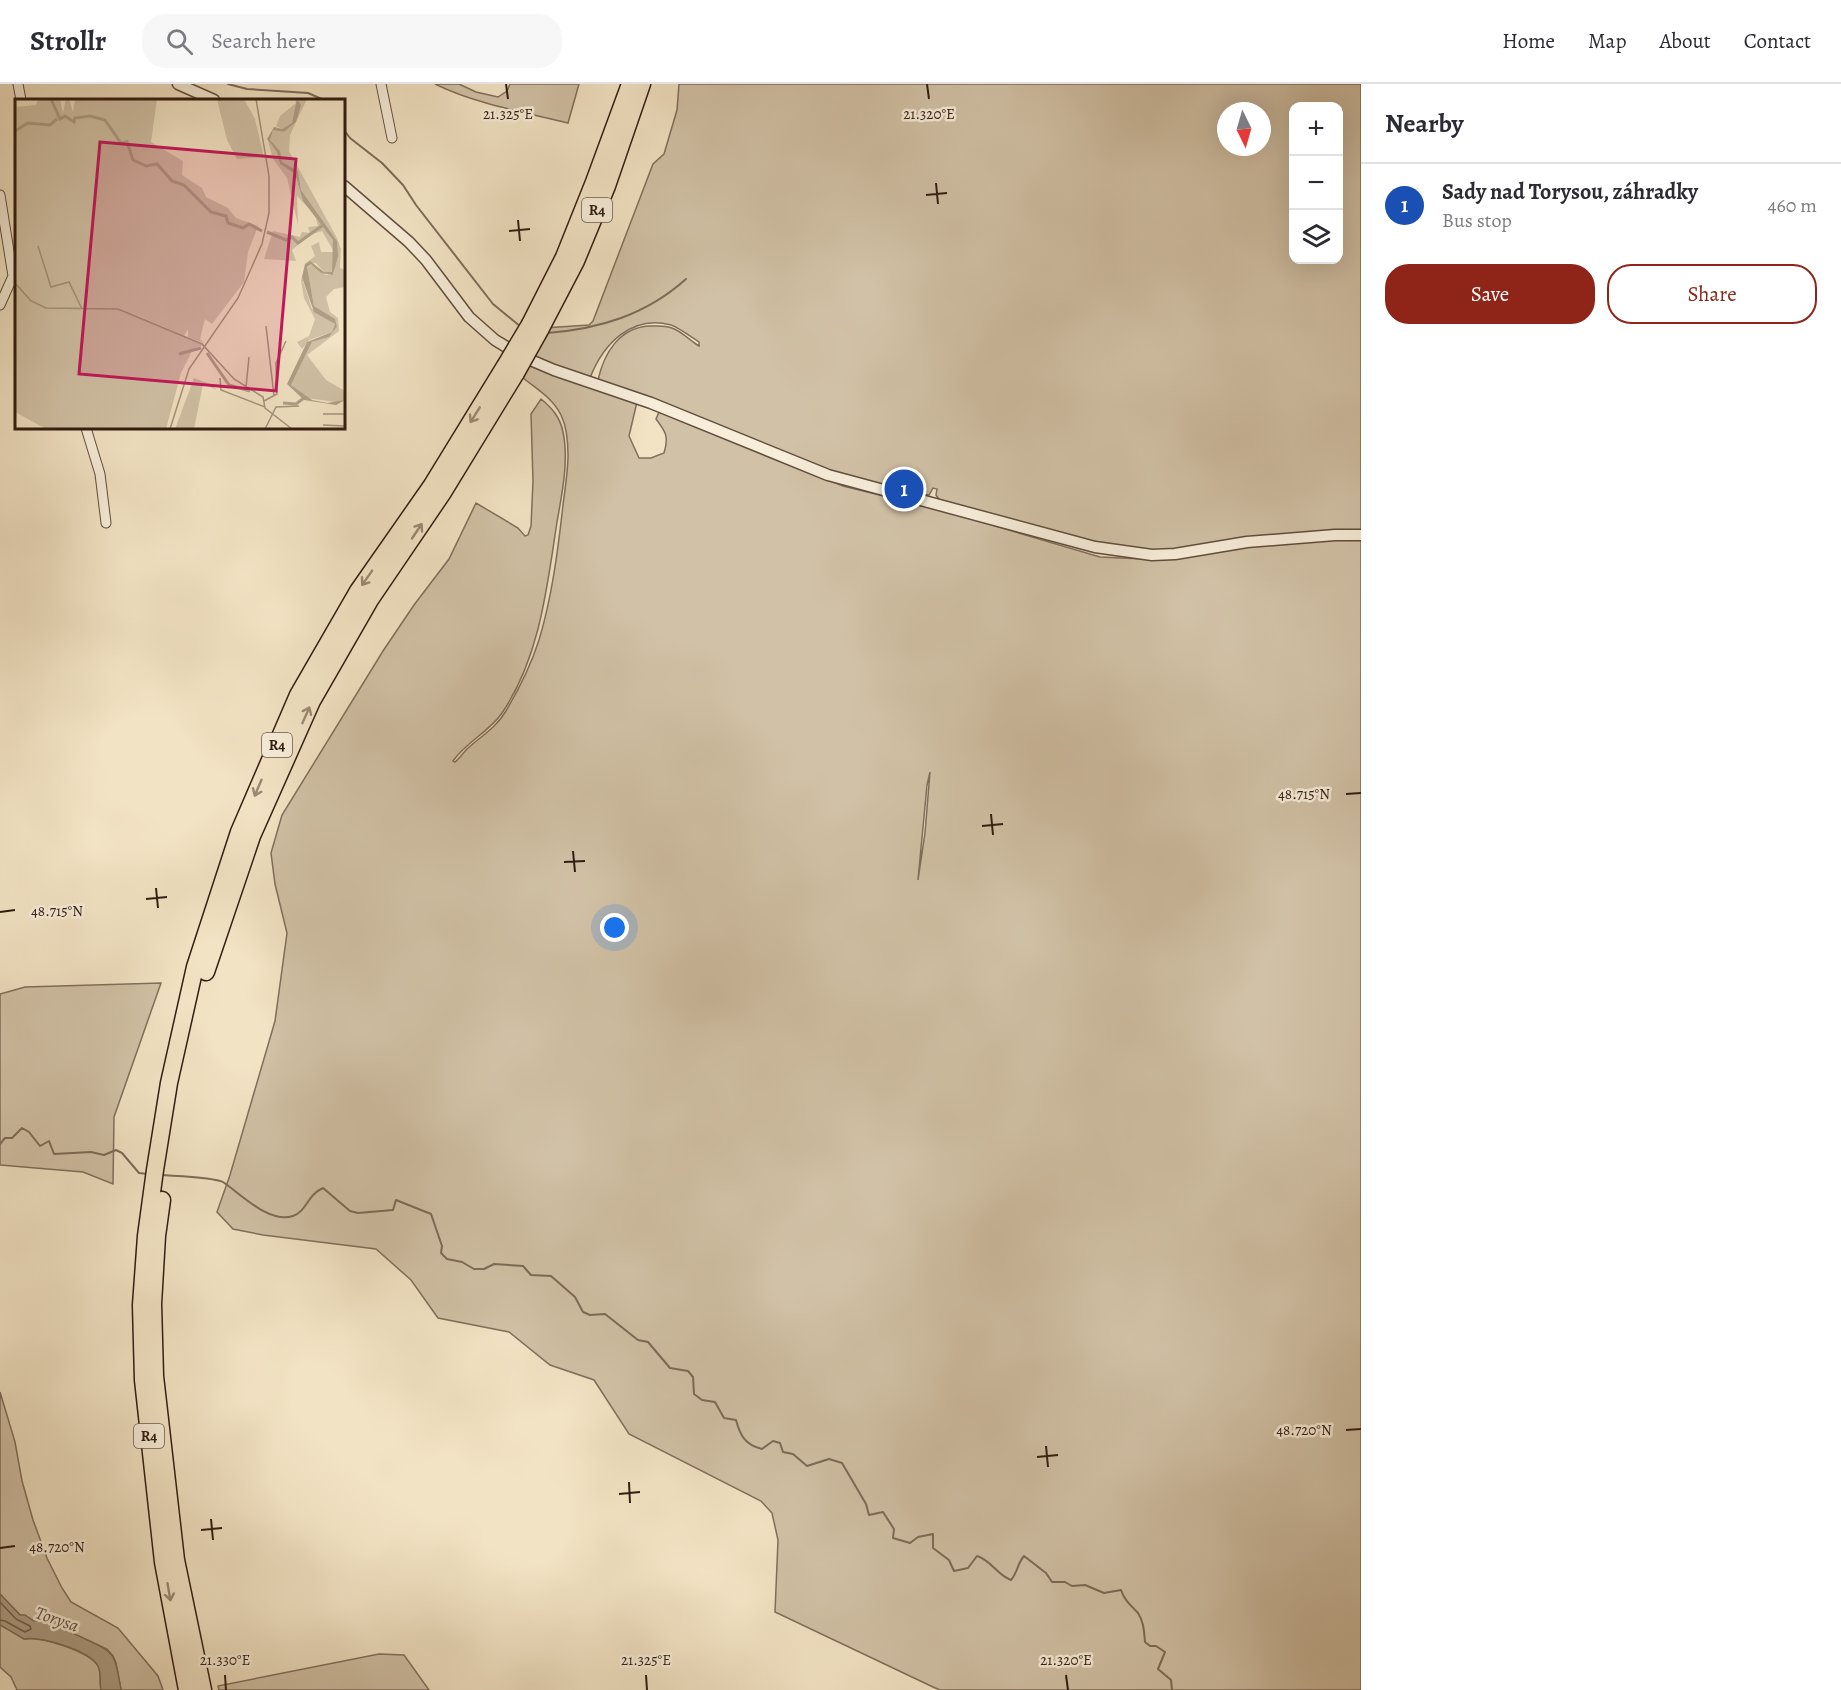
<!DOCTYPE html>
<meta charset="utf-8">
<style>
:root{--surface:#fff;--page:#f7f7f7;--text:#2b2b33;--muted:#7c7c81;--line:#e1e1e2;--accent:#8f2418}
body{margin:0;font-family:Alegreya,serif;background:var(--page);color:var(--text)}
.controls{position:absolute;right:18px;top:18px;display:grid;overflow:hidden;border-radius:12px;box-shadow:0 6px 24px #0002}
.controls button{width:54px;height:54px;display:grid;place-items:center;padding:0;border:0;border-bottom:2px solid var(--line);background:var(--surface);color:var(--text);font:30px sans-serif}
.compass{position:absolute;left:1217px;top:18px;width:54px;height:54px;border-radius:50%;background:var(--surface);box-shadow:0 6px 24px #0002;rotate:175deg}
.you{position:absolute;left:615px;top:844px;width:21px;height:21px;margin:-15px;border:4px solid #fff;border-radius:50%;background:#1a73e8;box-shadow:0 0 0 9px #1a73e833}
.badge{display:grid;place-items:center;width:39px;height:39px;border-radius:50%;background:var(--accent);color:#fff;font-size:20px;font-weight:700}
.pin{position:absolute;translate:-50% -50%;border:3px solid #fff;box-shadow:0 2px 6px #0006}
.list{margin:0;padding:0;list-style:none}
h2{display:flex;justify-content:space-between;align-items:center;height:78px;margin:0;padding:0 24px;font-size:26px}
h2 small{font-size:20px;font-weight:400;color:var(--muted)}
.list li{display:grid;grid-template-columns:39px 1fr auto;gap:18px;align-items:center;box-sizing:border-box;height:84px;padding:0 24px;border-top:2px solid var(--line)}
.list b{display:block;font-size:22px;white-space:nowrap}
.list p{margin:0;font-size:20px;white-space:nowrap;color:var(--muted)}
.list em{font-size:20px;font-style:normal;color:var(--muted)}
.actions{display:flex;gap:12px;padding:18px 24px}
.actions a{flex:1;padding:14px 0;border:2px solid var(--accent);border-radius:24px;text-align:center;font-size:21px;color:var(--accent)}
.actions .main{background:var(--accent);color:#fff}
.icon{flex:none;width:33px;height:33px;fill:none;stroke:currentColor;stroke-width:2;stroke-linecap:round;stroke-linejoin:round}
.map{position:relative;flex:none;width:1361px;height:1606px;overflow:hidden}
header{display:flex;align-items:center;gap:36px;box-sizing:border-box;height:84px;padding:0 30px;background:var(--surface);border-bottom:2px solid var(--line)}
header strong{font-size:28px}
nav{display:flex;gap:33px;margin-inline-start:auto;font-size:21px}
.search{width:420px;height:54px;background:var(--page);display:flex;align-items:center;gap:15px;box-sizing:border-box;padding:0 21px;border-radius:24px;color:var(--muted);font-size:22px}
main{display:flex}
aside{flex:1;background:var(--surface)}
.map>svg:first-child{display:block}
</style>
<header>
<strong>Strollr</strong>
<div class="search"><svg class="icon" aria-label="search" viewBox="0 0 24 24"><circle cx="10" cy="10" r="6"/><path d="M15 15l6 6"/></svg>Search here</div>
<nav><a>Home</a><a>Map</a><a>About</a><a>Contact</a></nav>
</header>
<main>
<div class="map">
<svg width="1361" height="1606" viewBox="0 0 1361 1606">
<rect width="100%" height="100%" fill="#f2e3c4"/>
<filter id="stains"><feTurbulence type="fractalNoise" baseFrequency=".00333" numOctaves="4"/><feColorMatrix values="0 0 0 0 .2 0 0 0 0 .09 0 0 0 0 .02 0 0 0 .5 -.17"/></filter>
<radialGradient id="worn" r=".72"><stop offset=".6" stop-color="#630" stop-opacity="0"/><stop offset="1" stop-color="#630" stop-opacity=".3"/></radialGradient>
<path fill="#d1c1a6" stroke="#816e5c" stroke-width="1.5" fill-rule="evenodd" d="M 435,0 L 459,0 L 476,8 L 498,13 L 507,7 L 510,0 L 579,0 L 568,39 C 523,28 476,20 435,0 Z
M 679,0 L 1361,0 L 1361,1606 L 940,1606 L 933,1603 L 775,1528 L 778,1456 L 772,1429 L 761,1417 L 629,1350 L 594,1296 L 550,1281 L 509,1248 L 438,1234 L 411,1196 L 376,1165 L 263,1151 L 233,1145 L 217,1128 L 230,1091 L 275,937 L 287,849 L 275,800 L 271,769 L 282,731 L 383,567 L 414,521 L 449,475 L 476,419 L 518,444 L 525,452 L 528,451 L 531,442 L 533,397 L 531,330 L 541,315 C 552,324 560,333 563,348 C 569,376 562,410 557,438 C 547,503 540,573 502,629 C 489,648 466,658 453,677 L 455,678 C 460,674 463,669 467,665 C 481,652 496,644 506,627 C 519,605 531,581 539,556 C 552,513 558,466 563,421 C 565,405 568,387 568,371 C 568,357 567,343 561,331 C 552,313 536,305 522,293 L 520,278 L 637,318 L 629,352 L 639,374 L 651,374 L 664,369 C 669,353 666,348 656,335 L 660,326 L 843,402 L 941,426 L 1100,473 L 1144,475 L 1106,462 L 940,417 L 936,411 L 937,405 L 933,404 L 929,411 L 904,408 L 830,388 L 598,296 C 604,269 619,244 649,242 C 656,242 665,241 672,244 C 681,247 691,257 699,262 L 699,258 C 693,254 676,242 671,241 C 632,230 603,260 590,294 L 530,272 L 544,244 L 589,241 L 593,237 L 653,80 L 664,70 L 677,26 ZM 1294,22 L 1338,22 L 1338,176 L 1294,176 ZM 1226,27 L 1262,27 L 1262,63 L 1226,63 ZM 930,688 L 925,749 L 918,796 L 927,701 Z
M 161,899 L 114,1033 L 113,1100 L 83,1088 L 0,1081 L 0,910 L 25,903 Z
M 0,1308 L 15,1358 L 22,1397 L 33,1436 L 47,1474 L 62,1504 L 71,1518 L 118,1544 L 158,1592 L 163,1606 L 121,1606 L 116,1579 L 113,1572 L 107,1565 L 77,1552 L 58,1539 L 46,1535 L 34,1537 L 20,1531 L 0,1510 Z
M 0,1540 L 24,1555 C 40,1552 89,1567 98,1582 C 102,1590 99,1598 101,1606 L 17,1606 L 11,1593 L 0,1583 Z
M 379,1570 L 404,1571 L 429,1606 L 219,1606 L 218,1602 Z"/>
<path fill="#b09f87" stroke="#7d6b58" stroke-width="1.5" d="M 0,1510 L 20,1531 L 25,1531 L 34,1537 L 51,1535 C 61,1540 68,1548 79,1552 C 115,1569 114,1565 121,1606 L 101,1606 C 99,1598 102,1590 98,1582 C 89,1566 41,1552 24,1555 L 0,1541 Z"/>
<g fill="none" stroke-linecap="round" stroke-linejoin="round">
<path stroke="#705e4c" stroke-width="1.5" d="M 0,1518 L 16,1535 L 30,1542 L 31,1545 L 25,1548 L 5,1537 L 0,1536"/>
<path stroke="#7d6b58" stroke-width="2" d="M 228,0 L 247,5 L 308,9 L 324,16
M 344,46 L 350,54 L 382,79 L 403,101 L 416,121 L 493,220 L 521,243
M 547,249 C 599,245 646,231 686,195
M 0,1060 L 5,1054 L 12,1054 L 22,1044 L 29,1048 L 40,1062 L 49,1057 L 54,1070 L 91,1068 L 104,1071 L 116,1066 L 122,1069 L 139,1089 L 148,1090
M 162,1091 C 175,1092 214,1093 223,1098 C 241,1110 269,1140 293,1132 C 307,1127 307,1111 323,1104 L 350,1127 L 358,1129 L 393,1126 L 396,1116 L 431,1130 L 442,1162 L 441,1169 L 447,1175 L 462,1178 L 474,1185 L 484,1185 L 494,1180 L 523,1182 L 531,1191 L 551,1192 L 575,1213 L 583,1228 L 590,1231 L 605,1230 L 638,1256 L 648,1258 L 670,1284 L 688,1287 L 693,1293 L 694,1310 L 702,1316 L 715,1318 L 724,1334 L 736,1336 C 740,1351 745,1361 762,1365 L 773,1357 L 780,1359 L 783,1368 L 793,1370 L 807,1382 L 829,1375 L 842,1379 L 866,1420 L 869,1431 L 883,1428 L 894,1445 L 893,1454 L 910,1459 L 918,1453 L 933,1450 L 933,1464 L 949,1476 L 954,1487 L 968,1484 L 977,1472 C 991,1476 997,1491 1011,1496 C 1018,1488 1017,1480 1024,1472 L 1046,1489 L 1052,1498 L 1065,1498 L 1072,1502 L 1085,1501 L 1104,1509 L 1121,1506 C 1125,1517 1130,1520 1138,1529 C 1144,1538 1144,1548 1145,1558 L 1150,1562 L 1156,1562 L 1165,1568 L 1158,1585 L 1171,1596 L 1172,1606"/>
<defs>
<path id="minor" d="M 18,0 L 21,16
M 381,0 L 392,54
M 0,111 L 13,192 L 0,221
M 86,344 L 100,390 L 106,439"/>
<path id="tertiary" d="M 178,0 L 214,16
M 344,102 L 409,158 L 426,176 L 469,233 L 495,256 L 521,272 L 554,286 L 651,319 L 828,391 L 1095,463 L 1152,471 L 1175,470 L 1247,458 L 1335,451 L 1361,451"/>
<path id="motorway" d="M 530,240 L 564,173 L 594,98 L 630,0
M 540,246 L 576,177 L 607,102 L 642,0
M 206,888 L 252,752 L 312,617 L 370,516 L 442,410 L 516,289
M 162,1116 L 157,1152 L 153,1220 L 155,1292 L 176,1476 L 203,1606
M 187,1606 L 163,1478 L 143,1296 L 141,1221 L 146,1152 L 155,1086 L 169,999 L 195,883 L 239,748 L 298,611 L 358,507 L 432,401 L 505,282"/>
</defs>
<use href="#minor" stroke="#614e3e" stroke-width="11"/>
<use href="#tertiary" stroke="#614e3e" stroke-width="13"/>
<use href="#motorway" stroke="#311c11" stroke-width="19"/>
<use href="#minor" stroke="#f7edd9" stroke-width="9"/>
<use href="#tertiary" stroke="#f7edd9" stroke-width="10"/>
<use href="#motorway" stroke="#f2e3c4" stroke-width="16"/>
<defs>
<path id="motorway-bridge" d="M 505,282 L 530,240
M 516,289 L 540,246"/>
</defs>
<use href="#motorway-bridge" stroke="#311c11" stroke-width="19" stroke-linecap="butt"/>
<use href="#motorway-bridge" stroke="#f2e3c4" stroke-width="16"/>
</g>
<defs><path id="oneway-shaft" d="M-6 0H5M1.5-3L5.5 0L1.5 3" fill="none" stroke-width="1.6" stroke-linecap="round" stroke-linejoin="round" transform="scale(1.5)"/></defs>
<g stroke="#9b8973">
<use href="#oneway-shaft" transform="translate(475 331) rotate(122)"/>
<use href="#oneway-shaft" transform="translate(417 447) rotate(-56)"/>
<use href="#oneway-shaft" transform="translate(367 494) rotate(125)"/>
<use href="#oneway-shaft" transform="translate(306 631) rotate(-66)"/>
<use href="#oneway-shaft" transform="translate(258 704) rotate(113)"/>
<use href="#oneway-shaft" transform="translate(169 1508) rotate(80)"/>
</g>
<path fill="none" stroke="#311c11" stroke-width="2" d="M 506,0 L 508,15M 927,0 L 929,15M 936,99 L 938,120M 926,111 L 947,109M 518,136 L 520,157M 509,147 L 530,145M 1346,710 L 1361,709M 991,730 L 993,751M 982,742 L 1003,740M 573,767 L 575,788M 564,778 L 585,777M 156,804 L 158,824M 146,815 L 167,813M 0,828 L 15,826M 1346,1346 L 1361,1345M 1046,1362 L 1048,1383M 1037,1373 L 1058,1371M 629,1398 L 630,1419M 619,1410 L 640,1408M 211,1435 L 213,1456M 201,1446 L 222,1444M 0,1464 L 15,1462M 225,1591 L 226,1606M 646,1591 L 647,1606M 1066,1591 L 1068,1606"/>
<g text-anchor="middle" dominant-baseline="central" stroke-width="5" stroke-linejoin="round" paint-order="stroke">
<g fill="#f7edd9" stroke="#6c5b4d" stroke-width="1.5">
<rect x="582" y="114" width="30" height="24" rx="4.5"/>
<rect x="262" y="649" width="30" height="24" rx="4.5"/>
<rect x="134" y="1340" width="30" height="24" rx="4.5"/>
</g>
<g font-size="15" font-weight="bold" fill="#311c11">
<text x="597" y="126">R4</text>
<text x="277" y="661">R4</text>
<text x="149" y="1352">R4</text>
</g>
<g font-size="18" font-style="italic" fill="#645040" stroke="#f7edd9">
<text transform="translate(57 1535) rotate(19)">Torysa</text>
</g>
</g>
<g transform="translate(15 15)">
<rect width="330" height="330" fill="#f2e3c4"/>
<path d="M 23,0 L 45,0 L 48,14 L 51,0 L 54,0 L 58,13 L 60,0 L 142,0 L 136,43 L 168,62 L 167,76 L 187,89 L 191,98 L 213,109 L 221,119 L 243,127 L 233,153 L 229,183 L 197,225 L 190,220 L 185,240 L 189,244 L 173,238 L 173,230 L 169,237 L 108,210 L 188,246 L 178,250 L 166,274 L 151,330 L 31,330 L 0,313 L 0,8 L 21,6 ZM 229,0 L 240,20 L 249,58 L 222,60 L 212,41 L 202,0 ZM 280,0 L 284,5 L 277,25 L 267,30 L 261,27 L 265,17 L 281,4 ZM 284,0 L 292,0 L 275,36 L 274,52 L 322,139 L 326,150 L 325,169 L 330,171 L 330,188 L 319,190 L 311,198 L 315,213 L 323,219 L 324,232 L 292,256 L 311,281 L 330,292 L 330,301 L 321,303 L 292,299 L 276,286 L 297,243 L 314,238 L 322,228 L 318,219 L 299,207 L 292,169 L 296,165 L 311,176 L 319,175 L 322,142 L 286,91 L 283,72 L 267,64 L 255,41 L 258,31 L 269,33 L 281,23 ZM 253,42 L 262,53 L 265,65 L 280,75 L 288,102 L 299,112 L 318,141 L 321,154 L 317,173 L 309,173 L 301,164 L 290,165 L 300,157 L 296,147 L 304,143 L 306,153 L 319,153 L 307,132 L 295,136 L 277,151 L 281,162 L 249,160 L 258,132 L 285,138 L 287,133 L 295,134 L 293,128 L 303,127 L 300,116 L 282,97 L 283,126 L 272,79 L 258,60 ZM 290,171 L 288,182 L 297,210 L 320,225 L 317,233 L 294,241 L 287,250 L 282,243 L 294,237 L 300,220 L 289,199 L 286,181 ZM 179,279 L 195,285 L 202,291 L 188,285 L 179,330 L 160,330 Z" fill="#d1c1a6"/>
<path d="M 282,0 L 286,6 L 281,23 L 269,33 L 258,31 L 255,41 L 265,52 L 267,63 L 283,72 L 286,91 L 322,142 L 323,157 L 318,176 L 306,174 L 296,165 L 292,168 L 299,207 L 320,220 L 322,228 L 314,238 L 297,243 L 276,286 L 297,301 L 312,304 L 330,301 L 321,306 L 289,301 L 272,285 L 292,243 L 317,233 L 320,225 L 299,213 L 287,178 L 290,165 L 295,162 L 309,173 L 317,173 L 318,141 L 288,102 L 280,75 L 265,65 L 262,53 L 252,40 L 259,28 L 267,30 L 277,24 Z" fill="#b09f87"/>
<path fill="none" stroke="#b09f87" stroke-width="3" d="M 36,0 L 45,20 L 50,17 L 59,23 L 60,19 L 75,17 L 90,21 L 106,44 L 112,43 L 118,61 L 131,67 L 142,65 L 157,82 L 169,86 L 196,113 L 211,117 L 213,124 L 228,129 L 234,125 L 247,132M 0,32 L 13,24 L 35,26 L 42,20M 252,133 L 271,141 L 277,138 L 283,144 L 308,126M 192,254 L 214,286 L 235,292M 164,255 L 186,249M 268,304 L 281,305 L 289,299"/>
<path fill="none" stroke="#a5937c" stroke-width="1.5" d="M 23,147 L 36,188 L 54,183 L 67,210M 0,184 L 16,202 L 31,209 L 103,210 L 187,245 L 219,280 L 248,298 L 250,309 L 277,330M 251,227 L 259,297M 205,279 L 206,291 L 250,308M 231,288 L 234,258M 249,302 L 262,295 L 261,264 L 271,242M 308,315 L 330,315M 308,326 L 330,327M 155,330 L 174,270 L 223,199 L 247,145 L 254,114 L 254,77 L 241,0M 250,330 L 261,308 L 284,307"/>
<path fill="#c2185b" fill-opacity="0.15" stroke="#c2185b" stroke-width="3" d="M 85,43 L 281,60 L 261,292 L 64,275 Z"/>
<rect width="330" height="330" fill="none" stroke="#311c11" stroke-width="3"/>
</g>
<g font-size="15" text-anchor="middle" fill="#311c11" stroke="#f7edd9" stroke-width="5" stroke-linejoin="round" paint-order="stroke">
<text x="508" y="35">21.325°E</text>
<text x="929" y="35">21.320°E</text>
<text x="1304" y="715">48.715°N</text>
<text x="57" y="832">48.715°N</text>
<text x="1304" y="1351">48.720°N</text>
<text x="57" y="1468">48.720°N</text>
<text x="225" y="1581">21.330°E</text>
<text x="646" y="1581">21.325°E</text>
<text x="1066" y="1581">21.320°E</text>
</g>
<rect width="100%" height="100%" filter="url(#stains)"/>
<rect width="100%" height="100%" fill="url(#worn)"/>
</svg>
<div class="controls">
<button>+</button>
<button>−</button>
<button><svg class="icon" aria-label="layers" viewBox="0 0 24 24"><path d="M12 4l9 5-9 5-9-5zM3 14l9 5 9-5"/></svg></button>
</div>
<svg class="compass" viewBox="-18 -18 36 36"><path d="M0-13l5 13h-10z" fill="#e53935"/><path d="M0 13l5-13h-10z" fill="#7c7c81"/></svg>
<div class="you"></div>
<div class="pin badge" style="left:904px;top:405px;background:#1a4fb4">1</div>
</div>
<aside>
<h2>Nearby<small></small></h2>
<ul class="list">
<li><span class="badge" style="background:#1a4fb4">1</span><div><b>Sady nad Torysou, záhradky</b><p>Bus stop</p></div><em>460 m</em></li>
</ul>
<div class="actions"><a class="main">Save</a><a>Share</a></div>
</aside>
</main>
